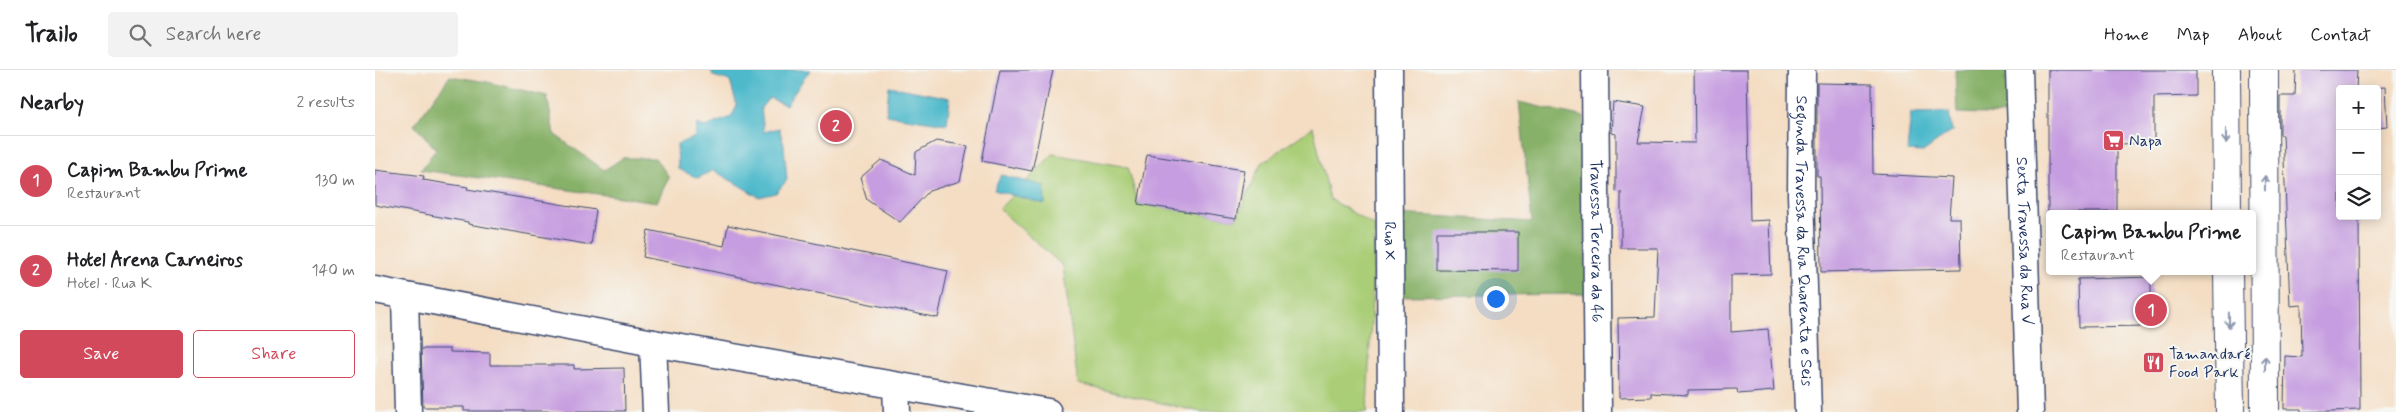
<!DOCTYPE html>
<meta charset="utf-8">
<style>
:root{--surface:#fff;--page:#f2f2f2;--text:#202124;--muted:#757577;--line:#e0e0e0;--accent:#d1495b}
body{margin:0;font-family:Mynerve,sans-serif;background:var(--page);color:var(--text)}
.controls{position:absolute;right:15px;top:15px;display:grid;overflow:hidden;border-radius:5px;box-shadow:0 2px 12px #0003}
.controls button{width:45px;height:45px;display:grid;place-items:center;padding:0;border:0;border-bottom:1px solid var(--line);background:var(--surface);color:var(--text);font:25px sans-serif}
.you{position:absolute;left:1120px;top:228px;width:18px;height:18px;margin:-12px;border:4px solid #fff;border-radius:50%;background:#1a73e8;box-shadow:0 0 0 8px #1a73e833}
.badge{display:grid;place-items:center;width:32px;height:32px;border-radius:50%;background:var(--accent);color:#fff;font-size:16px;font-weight:700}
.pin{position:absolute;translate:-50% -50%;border:2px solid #fff;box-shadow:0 1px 5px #0006}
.popup{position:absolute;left:1671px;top:140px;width:210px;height:65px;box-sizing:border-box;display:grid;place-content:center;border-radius:5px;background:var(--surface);filter:drop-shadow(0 1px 4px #0005);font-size:16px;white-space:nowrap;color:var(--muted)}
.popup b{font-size:19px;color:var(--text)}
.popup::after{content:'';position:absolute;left:50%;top:100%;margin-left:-10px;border:10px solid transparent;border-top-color:var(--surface)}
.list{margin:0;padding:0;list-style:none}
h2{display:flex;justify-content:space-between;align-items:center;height:65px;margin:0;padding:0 20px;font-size:21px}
h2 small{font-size:16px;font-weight:400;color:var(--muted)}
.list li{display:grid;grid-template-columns:32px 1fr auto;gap:15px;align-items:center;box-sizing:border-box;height:90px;padding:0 20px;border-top:1px solid var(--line)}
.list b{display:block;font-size:19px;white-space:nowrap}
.list p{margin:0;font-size:16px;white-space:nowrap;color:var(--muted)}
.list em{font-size:16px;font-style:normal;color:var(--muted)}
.actions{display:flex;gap:10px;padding:15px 20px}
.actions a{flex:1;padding:11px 0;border:1px solid var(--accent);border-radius:5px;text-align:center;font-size:18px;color:var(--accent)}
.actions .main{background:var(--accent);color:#fff}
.icon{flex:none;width:28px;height:28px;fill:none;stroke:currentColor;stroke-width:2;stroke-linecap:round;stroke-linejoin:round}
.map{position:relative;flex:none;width:2021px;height:342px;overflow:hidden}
header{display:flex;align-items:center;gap:30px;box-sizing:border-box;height:70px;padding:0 25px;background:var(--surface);border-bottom:1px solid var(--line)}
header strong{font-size:24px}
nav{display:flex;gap:28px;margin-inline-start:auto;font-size:18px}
.search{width:350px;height:45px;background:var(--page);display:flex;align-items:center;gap:12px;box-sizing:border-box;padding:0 18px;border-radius:5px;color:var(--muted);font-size:19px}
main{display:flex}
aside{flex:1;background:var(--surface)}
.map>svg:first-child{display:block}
</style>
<header>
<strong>Trailo</strong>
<div class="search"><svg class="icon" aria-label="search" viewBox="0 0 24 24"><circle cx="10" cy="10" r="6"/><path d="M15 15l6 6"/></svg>Search here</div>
<nav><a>Home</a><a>Map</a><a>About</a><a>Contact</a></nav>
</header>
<main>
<aside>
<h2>Nearby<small>2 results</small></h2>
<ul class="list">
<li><span class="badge">1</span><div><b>Capim Bambu Prime</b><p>Restaurant</p></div><em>130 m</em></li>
<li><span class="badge">2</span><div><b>Hotel Arena Carneiros</b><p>Hotel · Rua K</p></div><em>140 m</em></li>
</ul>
<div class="actions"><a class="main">Save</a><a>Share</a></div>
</aside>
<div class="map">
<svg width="2021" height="342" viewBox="0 0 2021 342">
<rect width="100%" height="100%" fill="#f6f6f2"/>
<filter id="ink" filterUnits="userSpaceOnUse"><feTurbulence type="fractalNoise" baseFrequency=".02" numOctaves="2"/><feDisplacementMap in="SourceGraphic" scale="10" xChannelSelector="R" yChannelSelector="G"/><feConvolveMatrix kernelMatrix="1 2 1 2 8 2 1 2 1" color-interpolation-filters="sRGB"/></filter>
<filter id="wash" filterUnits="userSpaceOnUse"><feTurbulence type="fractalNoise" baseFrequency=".0096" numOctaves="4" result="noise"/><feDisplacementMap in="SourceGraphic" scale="20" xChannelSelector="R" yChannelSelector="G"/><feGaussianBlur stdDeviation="1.12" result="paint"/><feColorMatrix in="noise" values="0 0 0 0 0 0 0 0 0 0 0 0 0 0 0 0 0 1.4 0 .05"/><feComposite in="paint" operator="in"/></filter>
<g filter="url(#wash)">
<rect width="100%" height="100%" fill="#f4ddc2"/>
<path fill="#aace77" stroke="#627e6a" d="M 938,57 L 955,129 L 1000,156 L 992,342 L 826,342 L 703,314 L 688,196 L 624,139 L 678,84 L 753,97 L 763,134 L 861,149 L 887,93 Z"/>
<path fill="#87b168" stroke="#517063" d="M 1580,0 L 1638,0 L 1637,45 L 1582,43 Z
M 75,6 L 112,12 L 172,26 L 179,64 L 229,100 L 248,88 L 280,88 L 294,107 L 282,132 L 46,100 L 61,79 L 39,55 Z
M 1144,32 L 1209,47 L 1211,224 L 1022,226 L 1022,144 L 1157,152 Z"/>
<path fill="#4eb9cb" stroke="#347494" d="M 336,0 L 435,0 L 411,35 L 394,28 L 386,38 L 389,62 L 404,58 L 409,75 L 412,110 L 401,123 L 384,127 L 338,100 L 323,108 L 303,99 L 302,74 L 320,67 L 322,54 L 330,57 L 356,47 L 362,36 L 355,11 L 338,6 Z
M 514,16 L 575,28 L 572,54 L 511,45 Z
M 1574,42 L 1577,61 L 1548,82 L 1532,81 L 1536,43 Z
M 626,105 L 669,116 L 670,134 L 619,120 Z"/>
<g id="blocks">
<path fill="#c69de0" d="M 625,0 L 678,0 L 657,101 L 607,91 Z
M 1319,0 L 1372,0 L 1375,151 L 1394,150 L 1396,204 L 1356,205 L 1356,262 L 1393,259 L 1399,321 L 1363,324 L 1362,319 L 1313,320 L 1313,325 L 1276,323 L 1276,327 L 1244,328 L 1243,248 L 1280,247 L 1283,178 L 1246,178 L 1246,122 L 1241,121 L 1241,64 L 1236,63 L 1238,32 L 1270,37 L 1263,72 L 1320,73 Z
M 1673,0 L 1821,0 L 1821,26 L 1779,27 L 1779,73 L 1742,74 L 1742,142 L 1673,142 Z
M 1921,0 L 1982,0 L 1981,19 L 2010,17 L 2012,57 L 2002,58 L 2002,19 L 1965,19 L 1965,146 L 1984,146 L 1985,340 L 1926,342 L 1926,339 L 1909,339 L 1910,286 L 1927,287 L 1926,235 L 1915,236 L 1908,65 L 1905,65 L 1905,26 L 1920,26 Z
M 1442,13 L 1497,14 L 1498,104 L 1577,108 L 1574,148 L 1585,148 L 1586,199 L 1446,202 L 1445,106 L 1442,106 Z
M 561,71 L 593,76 L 585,111 L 554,121 L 525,152 L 492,130 L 485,108 L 506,90 L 540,105 L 541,82 Z
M 772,85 L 869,100 L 861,149 L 763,134 Z
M 0,100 L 49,106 L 48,110 L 93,117 L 92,119 L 221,140 L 216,175 L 93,154 L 93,152 L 0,135 Z
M 353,155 L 573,201 L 563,248 L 268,187 L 273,160 L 349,176 Z
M 1062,162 L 1143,162 L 1143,201 L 1062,200 Z
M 1776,207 L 1776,256 L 1704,257 L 1703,209 Z
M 46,279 L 75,279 L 75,282 L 115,283 L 115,295 L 199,295 L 199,299 L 249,298 L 250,341 L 89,341 L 89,337 L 48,337 Z"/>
</g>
</g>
<g filter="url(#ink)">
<use href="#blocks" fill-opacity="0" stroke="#3c496d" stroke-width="1"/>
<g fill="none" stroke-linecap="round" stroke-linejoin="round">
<defs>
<g id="street">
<path id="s1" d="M 1014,0 L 1016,342"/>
<path id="s2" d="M 1220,0 L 1223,342"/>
<path id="s3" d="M 1427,0 L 1426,124 L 1433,342"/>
<path id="s4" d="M 1644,0 L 1655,342"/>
<path d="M 0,220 L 278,273 L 673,342"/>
<path d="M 30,226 L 33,342"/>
<path d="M 278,273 L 281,342"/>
<path d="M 521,316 L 522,342"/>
</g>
<path id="secondary" d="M 1851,0 L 1852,144
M 1889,0 L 1890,342
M 1853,201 L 1855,342"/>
</defs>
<use href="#street" stroke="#3c496d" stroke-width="29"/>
<use href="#secondary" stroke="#3c496d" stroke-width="30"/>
<use href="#street" stroke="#fff" stroke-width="26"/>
<use href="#secondary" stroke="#fff" stroke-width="28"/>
</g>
<defs><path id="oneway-shaft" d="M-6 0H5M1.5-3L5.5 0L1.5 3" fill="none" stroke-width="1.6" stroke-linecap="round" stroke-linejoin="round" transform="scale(1.25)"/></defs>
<g stroke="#8d97ae">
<use href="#oneway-shaft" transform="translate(1851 66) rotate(90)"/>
<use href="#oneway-shaft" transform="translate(1890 113) rotate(-90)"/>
<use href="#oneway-shaft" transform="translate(1854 250) rotate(89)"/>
<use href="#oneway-shaft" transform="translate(1890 293) rotate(-90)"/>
</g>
</g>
<defs>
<symbol id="supermarket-square" viewBox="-11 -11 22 22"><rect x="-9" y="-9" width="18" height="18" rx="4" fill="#d1495b" stroke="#f6f6f2"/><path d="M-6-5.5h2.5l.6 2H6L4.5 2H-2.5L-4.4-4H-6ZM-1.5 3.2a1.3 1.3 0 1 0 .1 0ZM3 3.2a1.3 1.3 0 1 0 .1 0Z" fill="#fff"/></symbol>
<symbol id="restaurant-square" viewBox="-11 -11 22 22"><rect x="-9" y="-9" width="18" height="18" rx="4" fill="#d1495b" stroke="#f6f6f2"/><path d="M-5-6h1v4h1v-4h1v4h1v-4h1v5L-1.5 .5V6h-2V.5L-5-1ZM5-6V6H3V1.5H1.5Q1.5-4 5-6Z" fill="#fff"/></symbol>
</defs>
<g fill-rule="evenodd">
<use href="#supermarket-square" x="1726" y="58" width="25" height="25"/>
<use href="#restaurant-square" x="1766" y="280" width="25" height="25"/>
</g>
<g text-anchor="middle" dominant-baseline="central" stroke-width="4" stroke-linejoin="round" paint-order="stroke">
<g font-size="16" fill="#1b2f5e" stroke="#f6f6f2" text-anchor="start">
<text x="1754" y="71">Napa</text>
<text x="1794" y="284">Tamandaré<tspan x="1794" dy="18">Food Park</tspan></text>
</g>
<g font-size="16" fill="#1b2f5e" stroke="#f6f6f2">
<text stroke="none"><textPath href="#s1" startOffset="171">Rua X</textPath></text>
<text stroke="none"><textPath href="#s2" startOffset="171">Travessa Terceira da 46</textPath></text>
<text stroke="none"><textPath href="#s3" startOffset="171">Segunda Travessa da Rua Quarenta e Seis</textPath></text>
<text stroke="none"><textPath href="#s4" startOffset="171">Sexta Travessa da Rua V</textPath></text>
</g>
</g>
</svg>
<div class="controls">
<button>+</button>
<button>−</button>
<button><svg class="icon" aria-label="layers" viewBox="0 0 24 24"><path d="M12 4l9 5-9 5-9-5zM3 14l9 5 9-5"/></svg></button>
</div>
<div class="you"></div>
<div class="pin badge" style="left:1776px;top:240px">1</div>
<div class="popup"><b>Capim Bambu Prime</b>Restaurant</div>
<div class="pin badge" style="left:461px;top:56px">2</div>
</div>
</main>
